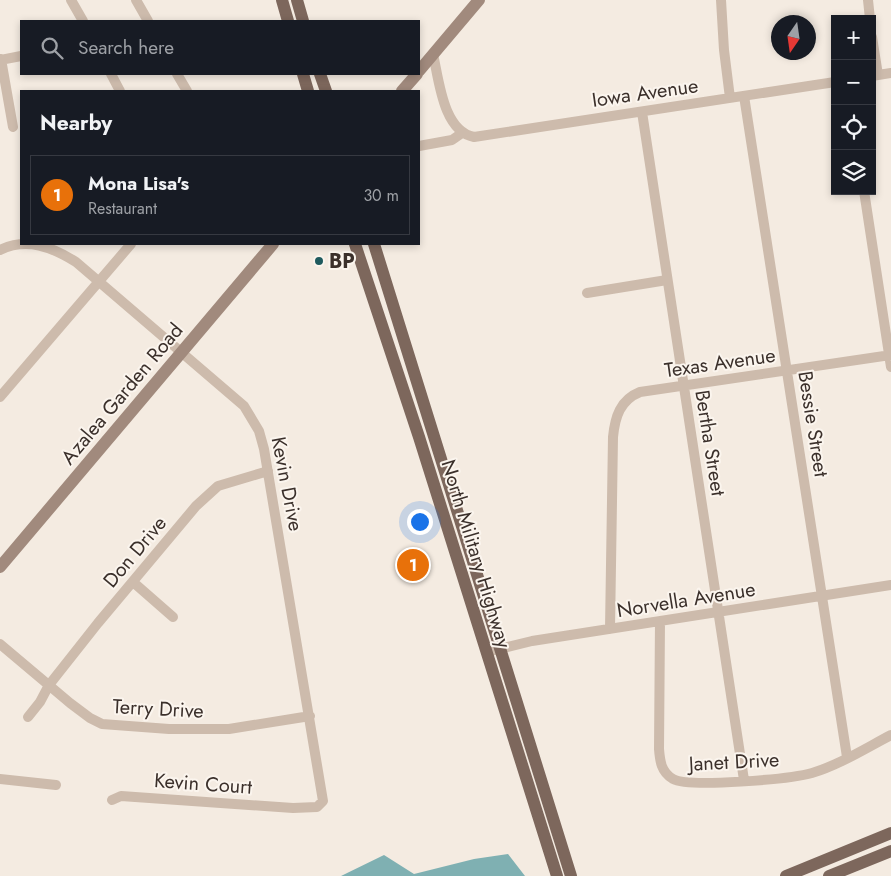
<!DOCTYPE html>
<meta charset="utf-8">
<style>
:root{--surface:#171b24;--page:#242831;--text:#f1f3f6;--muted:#9ea1a6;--line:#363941;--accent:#b45309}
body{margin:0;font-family:Jost,sans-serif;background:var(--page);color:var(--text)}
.controls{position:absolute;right:15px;top:15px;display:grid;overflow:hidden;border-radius:0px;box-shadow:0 2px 8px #0003}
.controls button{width:45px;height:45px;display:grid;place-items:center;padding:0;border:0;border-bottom:1px solid var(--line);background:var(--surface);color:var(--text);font:25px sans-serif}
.compass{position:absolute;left:771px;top:15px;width:45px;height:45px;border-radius:50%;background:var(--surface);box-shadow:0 2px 8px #0003;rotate:193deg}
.you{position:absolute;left:419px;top:521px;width:18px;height:18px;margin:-12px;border:4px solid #fff;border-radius:50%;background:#1a73e8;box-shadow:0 0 0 8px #1a73e833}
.badge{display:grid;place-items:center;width:32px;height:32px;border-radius:50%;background:var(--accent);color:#fff;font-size:16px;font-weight:700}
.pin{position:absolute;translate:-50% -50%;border:2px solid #fff;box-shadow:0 1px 5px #0006}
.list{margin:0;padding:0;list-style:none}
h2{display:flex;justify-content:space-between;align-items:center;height:65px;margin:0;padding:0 20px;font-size:21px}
h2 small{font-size:16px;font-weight:400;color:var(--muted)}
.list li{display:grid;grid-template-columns:32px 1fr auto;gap:15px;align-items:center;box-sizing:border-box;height:80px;margin:0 10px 10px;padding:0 10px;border:1px solid var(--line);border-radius:0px}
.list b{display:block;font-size:19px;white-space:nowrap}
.list p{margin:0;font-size:16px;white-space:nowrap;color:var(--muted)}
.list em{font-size:16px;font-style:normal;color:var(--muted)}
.icon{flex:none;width:28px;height:28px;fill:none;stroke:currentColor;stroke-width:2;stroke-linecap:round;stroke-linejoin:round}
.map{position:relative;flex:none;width:891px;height:876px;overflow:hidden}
.search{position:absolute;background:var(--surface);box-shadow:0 2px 8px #0003;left:20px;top:20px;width:400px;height:55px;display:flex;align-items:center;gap:12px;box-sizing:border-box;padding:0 18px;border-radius:0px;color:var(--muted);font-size:19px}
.panel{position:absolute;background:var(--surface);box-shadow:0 2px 8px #0003;left:20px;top:90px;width:400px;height:155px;border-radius:0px}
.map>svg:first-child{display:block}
</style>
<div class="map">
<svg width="891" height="876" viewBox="0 0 891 876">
<rect width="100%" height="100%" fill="#f4ebe1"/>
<path fill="#7fb0b2" d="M 508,854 L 525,876 L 341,876 L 384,855 L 414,874 L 474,859 Z"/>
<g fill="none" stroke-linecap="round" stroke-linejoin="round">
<path stroke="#cdbbac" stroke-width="10" d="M 71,0 L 83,21
M 136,0 L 148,21
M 721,0 L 724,50 L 730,98
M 868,0 L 870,19
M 872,37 L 878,75
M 433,54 C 439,80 443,131 474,137 L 835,82
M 1,59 L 13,127
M 0,60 L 21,56
M 111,74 L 120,91
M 177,74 L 187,91
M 872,76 L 891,73
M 744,96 L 847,757
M 642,112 L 744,780
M 419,146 L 452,140 L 462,133
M 864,191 L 891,367
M 0,250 C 27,237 52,247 76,262 L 244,406 L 259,431 L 264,449 L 323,801 L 317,807 L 293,808 L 121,796 L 112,800
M 587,293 L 667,280
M 0,397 L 131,244
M 133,582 L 173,617
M 660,621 L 659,749 C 660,761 661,772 673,779 C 689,788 791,779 812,773 C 839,765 866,748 891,735
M 610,629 L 613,437 C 615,417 620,400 640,392 L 891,355
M 0,644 L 70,703 L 90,718 L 102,724 L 169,729 L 229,729 L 310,716
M 487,652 L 532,641 L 891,585
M 28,717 L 40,702 L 49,685 L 98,623 L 196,506 L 218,486 L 268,471
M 0,779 L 56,785"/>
<path stroke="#a18a7d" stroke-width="12" d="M 419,71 L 479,0
M 402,91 L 417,74
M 0,567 L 273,244"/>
<path stroke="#7d675c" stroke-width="12" d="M 282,0 L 288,21
M 297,0 L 303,21
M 303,74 L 308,91
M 320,74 L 326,91
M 355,244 L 419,437 L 557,876
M 374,244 L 571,876
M 786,876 L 891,833
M 829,876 L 891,851"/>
</g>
<circle fill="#1f5a5e" stroke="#fbf5ee" stroke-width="2" cx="319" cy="261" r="5"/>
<g text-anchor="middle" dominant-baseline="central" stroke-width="4" stroke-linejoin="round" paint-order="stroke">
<g font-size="20" fill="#3b302b" stroke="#fbf5ee">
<text transform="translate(645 93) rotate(-8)">Iowa Avenue</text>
<text transform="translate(720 363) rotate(-8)">Texas Avenue</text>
<text transform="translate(122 394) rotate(-50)">Azalea Garden Road</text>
<text transform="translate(813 424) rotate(81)">Bessie Street</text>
<text transform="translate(710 443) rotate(81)">Bertha Street</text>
<text transform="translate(287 484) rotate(79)">Kevin Drive</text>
<text transform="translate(135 552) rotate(-50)">Don Drive</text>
<text transform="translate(476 554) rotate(73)">North Military Highway</text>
<text transform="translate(686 600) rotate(-9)">Norvella Avenue</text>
<text transform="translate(158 709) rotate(3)">Terry Drive</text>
<text transform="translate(734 762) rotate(-3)">Janet Drive</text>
<text transform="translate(203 784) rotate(4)">Kevin Court</text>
</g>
<g font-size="20" font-weight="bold" fill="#3b302b" stroke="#fbf5ee" text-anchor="start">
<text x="329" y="261">BP</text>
</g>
</g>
</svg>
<div class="controls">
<button>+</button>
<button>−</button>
<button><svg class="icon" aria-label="locate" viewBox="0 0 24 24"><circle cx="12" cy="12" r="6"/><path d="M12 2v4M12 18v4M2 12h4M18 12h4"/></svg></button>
<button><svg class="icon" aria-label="layers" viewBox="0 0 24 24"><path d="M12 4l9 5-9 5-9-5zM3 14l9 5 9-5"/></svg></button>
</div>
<svg class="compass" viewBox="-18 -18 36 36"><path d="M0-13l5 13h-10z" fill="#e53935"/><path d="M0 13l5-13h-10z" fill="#9ea1a6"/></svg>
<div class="you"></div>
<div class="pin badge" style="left:413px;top:565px;background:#e8710a">1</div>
<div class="search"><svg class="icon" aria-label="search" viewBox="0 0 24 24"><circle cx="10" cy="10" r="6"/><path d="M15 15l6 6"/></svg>Search here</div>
<section class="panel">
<h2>Nearby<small></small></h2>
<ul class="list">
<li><span class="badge" style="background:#e8710a">1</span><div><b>Mona Lisa's</b><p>Restaurant</p></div><em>30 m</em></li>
</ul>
</section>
</div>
